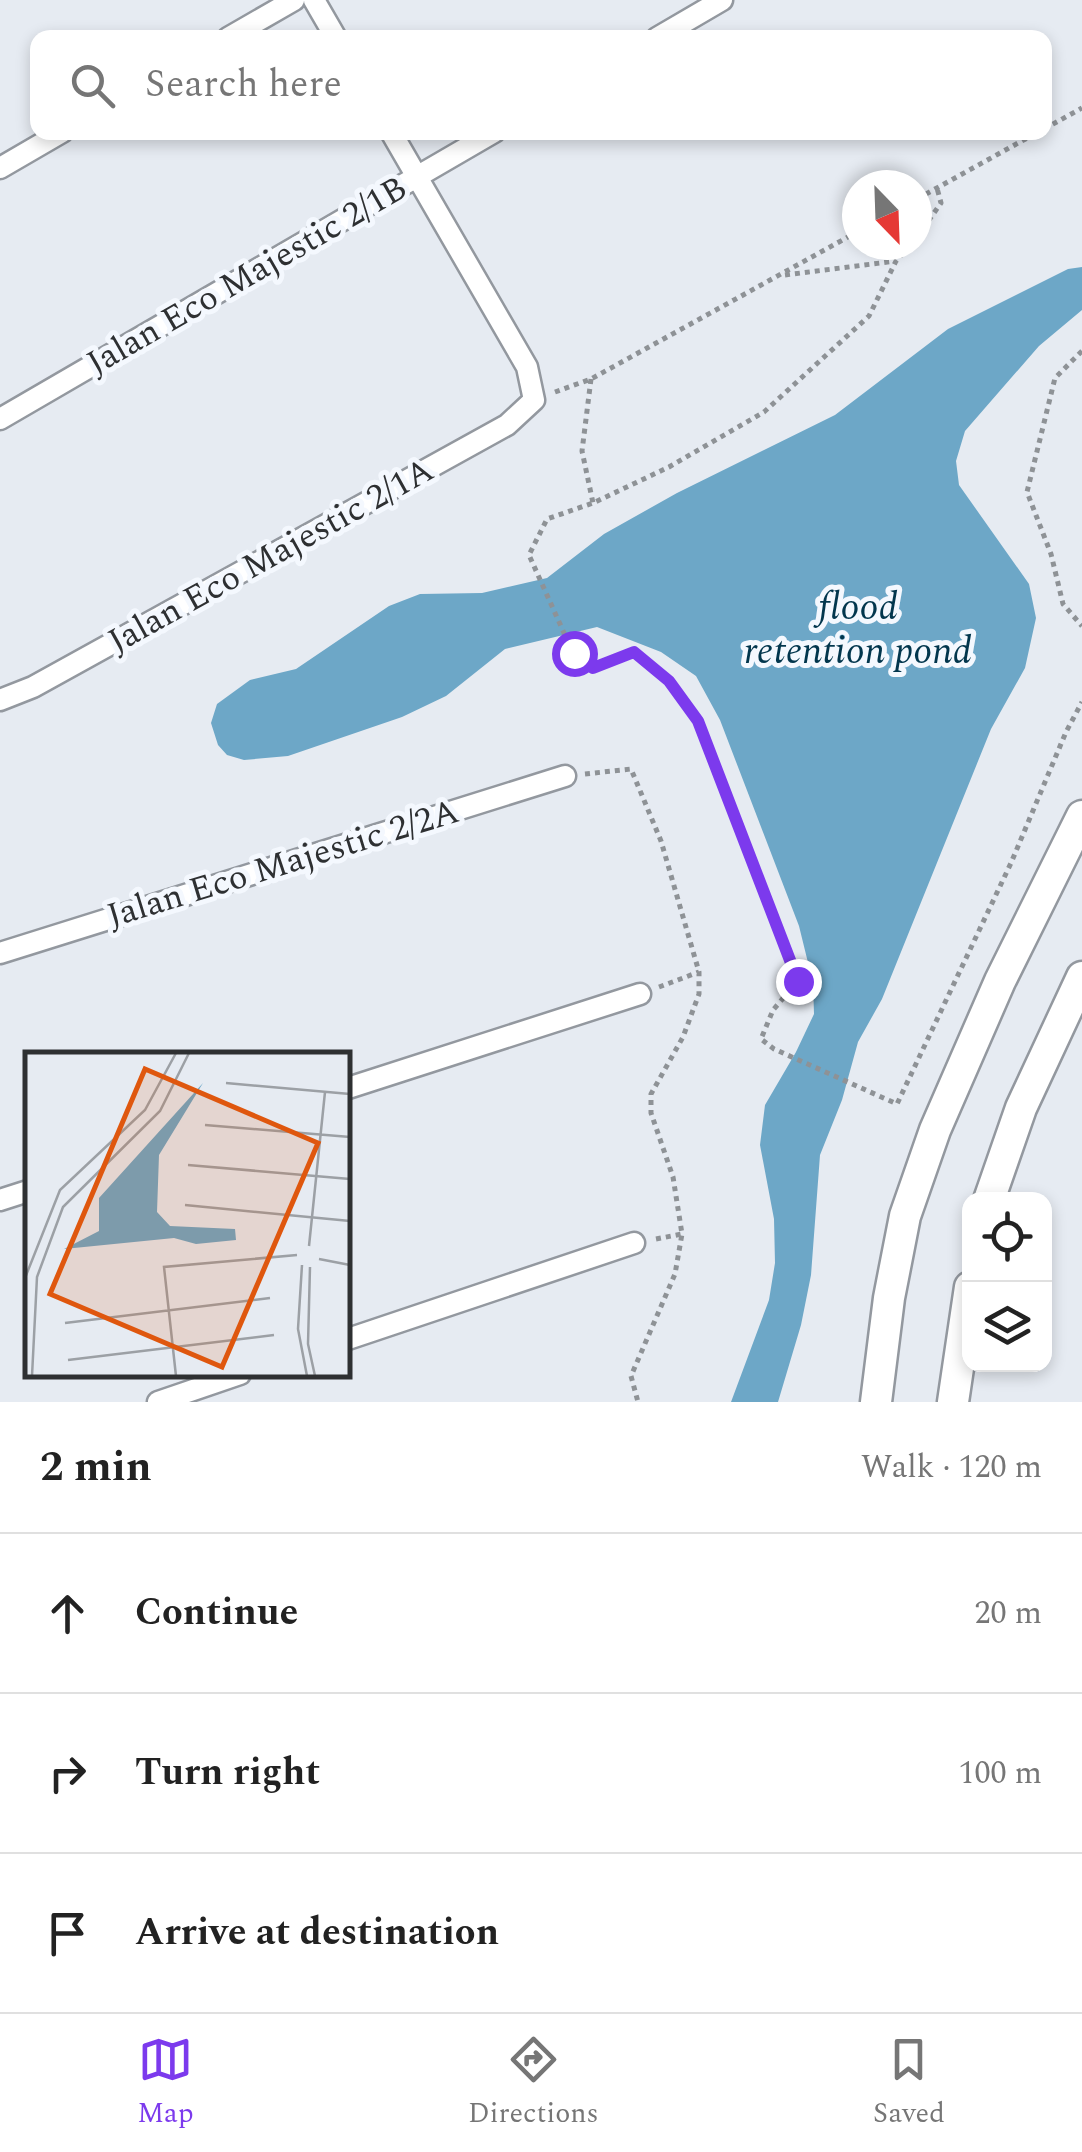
<!DOCTYPE html>
<meta charset="utf-8">
<style>
:root{--surface:#fff;--page:#f2f2f2;--text:#222;--muted:#767676;--line:#e0e0e0;--accent:#7c3aed}
body{margin:0;font-family:Spectral,serif;background:var(--page);color:var(--text)}
.controls{position:absolute;right:30px;bottom:30px;display:grid;overflow:hidden;border-radius:20px;box-shadow:0 5px 15px #0003}
.controls button{width:90px;height:90px;display:grid;place-items:center;padding:0;border:0;border-bottom:2px solid var(--line);background:var(--surface);color:var(--text);font:50px sans-serif}
.compass{position:absolute;left:842px;top:170px;width:90px;height:90px;border-radius:50%;background:var(--surface);box-shadow:0 5px 15px #0003;rotate:157deg}
.stop{position:absolute;width:30px;height:30px;margin:-22px;border:8px solid #7c3aed;border-radius:50%;background:#fff}
.stop.end{background:#7c3aed;border-color:#fff;box-shadow:0 2px 10px #0008}
.list{margin:0;padding:0;list-style:none}
h2{display:flex;justify-content:space-between;align-items:center;height:130px;margin:0;padding:0 40px;font-size:42px}
h2 small{font-size:32px;font-weight:400;color:var(--muted)}
.list li{display:grid;grid-template-columns:65px 1fr auto;gap:30px;align-items:center;box-sizing:border-box;height:160px;padding:0 40px;border-top:2px solid var(--line)}
.list b{display:block;font-size:38px;white-space:nowrap}
.list em{font-size:32px;font-style:normal;color:var(--muted)}
.icon{flex:none;width:55px;height:55px;fill:none;stroke:currentColor;stroke-width:2;stroke-linecap:round;stroke-linejoin:round}
.map{position:relative;flex:none;width:1082px;height:1402px;overflow:hidden}
.search{position:absolute;background:var(--surface);box-shadow:0 5px 15px #0003;left:30px;right:30px;top:30px;height:110px;display:flex;align-items:center;gap:25px;box-sizing:border-box;padding:0 35px;border-radius:20px;color:var(--muted);font-size:38px}
.sheet{height:610px;background:var(--surface)}
nav{display:flex;justify-content:space-around;align-items:center;box-sizing:border-box;height:140px;border-top:2px solid var(--line);background:var(--surface);font-size:28px;color:var(--muted)}
nav a{display:grid;justify-items:center;gap:5px}
nav .on{color:var(--accent)}
.map>svg:first-child{display:block}
</style>
<div class="map">
<svg width="1082" height="1402" viewBox="0 0 1082 1402">
<rect width="100%" height="100%" fill="#e6ebf2"/>
<path fill="#6da7c7" d="M 1082,267 L 1082,310 L 1039,346 L 965,431 L 956,461 L 959,485 L 1029,584 L 1036,618 L 1025,668 L 991,729 L 882,999 L 858,1042 L 842,1100 L 820,1155 L 811,1275 L 801,1325 L 778,1402 L 731,1402 L 769,1300 L 775,1263 L 774,1219 L 760,1145 L 765,1105 L 796,1052 L 814,1014 L 813,983 L 799,926 L 720,720 L 696,676 L 661,652 L 597,627 L 505,649 L 446,696 L 402,717 L 288,756 L 244,760 L 227,755 L 218,745 L 211,723 L 217,704 L 250,680 L 296,669 L 389,606 L 420,594 L 482,593 L 547,578 L 604,534 L 677,493 L 835,415 L 948,329 L 1068,269 Z"/>
<g fill="none" stroke-linecap="round" stroke-linejoin="round">
<defs>
<path id="street" d="M 314,0 L 336,38
M 228,38 L 294,0
M 657,38 L 722,0
M 0,168 L 62,132
M 0,419 L 494,132
M 0,700 L 33,687 L 507,425 L 534,400 L 527,367 L 391,132
M 0,953 L 565,776
M 348,1088 L 640,994
M 0,1200 L 28,1191
M 348,1339 L 634,1243
M 158,1402 L 240,1374"/>
<path id="secondary" d="M 989,1200 L 1021,1108 L 1082,977
M 876,1402 L 889,1298 L 905,1216 L 935,1130 L 1000,981 L 1082,816
M 953,1402 L 970,1287"/>
</defs>
<use href="#street" stroke="#93989f" stroke-width="25"/>
<use href="#secondary" stroke="#93989f" stroke-width="35"/>
<path stroke="#8e9296" stroke-width="5" stroke-dasharray="5 5" stroke-linecap="butt" d="M 1044,129 L 1082,108
M 917,199 L 1038,132
M 917,237 L 941,203 L 937,188
M 910,245 L 896,261 L 869,316 L 764,412 L 669,467 L 593,503 L 547,519 L 529,555 L 573,653 L 593,669 L 633,652 L 669,681 L 698,721 L 798,981 L 773,1010 L 761,1039 L 774,1049 L 897,1104 L 1011,863 L 1066,732 L 1082,702
M 785,275 L 896,261
M 1082,351 L 1055,378 L 1027,492 L 1051,554 L 1063,604 L 1082,626
M 591,379 L 582,451 L 593,503
M 555,392 L 591,379 L 857,232
M 585,774 L 631,769 L 661,841 L 699,972 L 699,994 L 683,1037 L 651,1094 L 651,1113 L 673,1177 L 682,1234 L 675,1274 L 631,1376 L 638,1402
M 659,987 L 699,972
M 656,1239 L 682,1234"/>
<use href="#street" stroke="#fff" stroke-width="20"/>
<use href="#secondary" stroke="#fff" stroke-width="30"/>
</g>
<g fill="none" stroke-linecap="round" stroke-linejoin="round">
<path stroke="#7c3aed" stroke-width="12" d="M 574,653 L 593,668 L 634,652 L 669,681 L 698,721 L 798,981"/>
</g>
<g text-anchor="middle" dominant-baseline="central" stroke-width="10" stroke-linejoin="round" paint-order="stroke">
<g font-size="35" fill="#2e3032" stroke="#f4f8fe">
<text transform="translate(247 276) rotate(-30)">Jalan Eco Majestic 2/1B</text>
<text transform="translate(271 556) rotate(-29)">Jalan Eco Majestic 2/1A</text>
<text transform="translate(283 864) rotate(-17)">Jalan Eco Majestic 2/2A</text>
</g>
<g font-size="38" font-style="italic" fill="#02364d" stroke="#f4f8fe">
<text x="858" y="608">flood<tspan x="858" dy="44">retention pond</tspan></text>
</g>
</g>
<g transform="translate(25 1052)">
<rect width="325" height="325" fill="#e6ebf2"/>
<path d="M 178,31 L 134,103 L 132,160 L 145,174 L 210,177 L 211,188 L 171,192 L 149,186 L 39,197 L 74,179 L 74,146 Z" fill="#6da7c7"/>
<path fill="none" stroke="#9ca0a5" stroke-width="2.5" d="M 201,31 L 325,42M 180,73 L 325,85M 163,113 L 325,127M 160,153 L 325,169M 284,194 L 300,40M 294,207 L 325,213M 277,213 L 273,277 L 282,324M 285,215 L 283,292 L 290,324M 0,226 L 35,138 L 120,58 L 151,1M 40,271 L 245,246M 43,308 L 249,283M 7,324 L 12,225 L 38,155 L 135,59 L 164,1M 151,324 L 139,215 L 272,203"/>
<path fill="#df570e" fill-opacity="0.15" stroke="#df570e" stroke-width="5" d="M 120,17 L 293,91 L 197,315 L 25,242 Z"/>
<rect width="325" height="325" fill="none" stroke="#2e3032" stroke-width="5"/>
</g>
</svg>
<div class="controls">
<button><svg class="icon" aria-label="locate" viewBox="0 0 24 24"><circle cx="12" cy="12" r="6"/><path d="M12 2v4M12 18v4M2 12h4M18 12h4"/></svg></button>
<button><svg class="icon" aria-label="layers" viewBox="0 0 24 24"><path d="M12 4l9 5-9 5-9-5zM3 14l9 5 9-5"/></svg></button>
</div>
<svg class="compass" viewBox="-18 -18 36 36"><path d="M0-13l5 13h-10z" fill="#e53935"/><path d="M0 13l5-13h-10z" fill="#767676"/></svg>
<div class="stop" style="left:574px;top:653px"></div>
<div class="stop end" style="left:798px;top:981px"></div>
<div class="search"><svg class="icon" aria-label="search" viewBox="0 0 24 24"><circle cx="10" cy="10" r="6"/><path d="M15 15l6 6"/></svg>Search here</div>
</div>
<section class="sheet">
<h2>2 min<small>Walk · 120 m</small></h2>
<ul class="list">
<li><svg class="icon" aria-label="ahead" viewBox="0 0 24 24"><path d="M12 20V5M6 11l6-6 6 6"/></svg><div><b>Continue</b></div><em>20 m</em></li>
<li><svg class="icon" aria-label="right" viewBox="0 0 24 24"><path d="M7 20v-9h11M14 6l5 5-5 5"/></svg><div><b>Turn right</b></div><em>100 m</em></li>
<li><svg class="icon" aria-label="arrive" viewBox="0 0 24 24"><path d="M6 21V4h12l-3 4 3 4H6"/></svg><div><b>Arrive at destination</b></div></li>
</ul>
</section>
<nav>
<a class="on"><svg class="icon" aria-label="map" viewBox="0 0 24 24"><path d="M3 6l6-2 6 2 6-2v14l-6 2-6-2-6 2zM9 4v14M15 6v14"/></svg>Map</a>
<a><svg class="icon" aria-label="directions" viewBox="0 0 24 24"><path d="M12 3l9 9-9 9-9-9zM9 14v-3h6M13 9l2 2-2 2"/></svg>Directions</a>
<a><svg class="icon" aria-label="saved" viewBox="0 0 24 24"><path d="M7 4h10v16l-5-4-5 4z"/></svg>Saved</a>
</nav>
